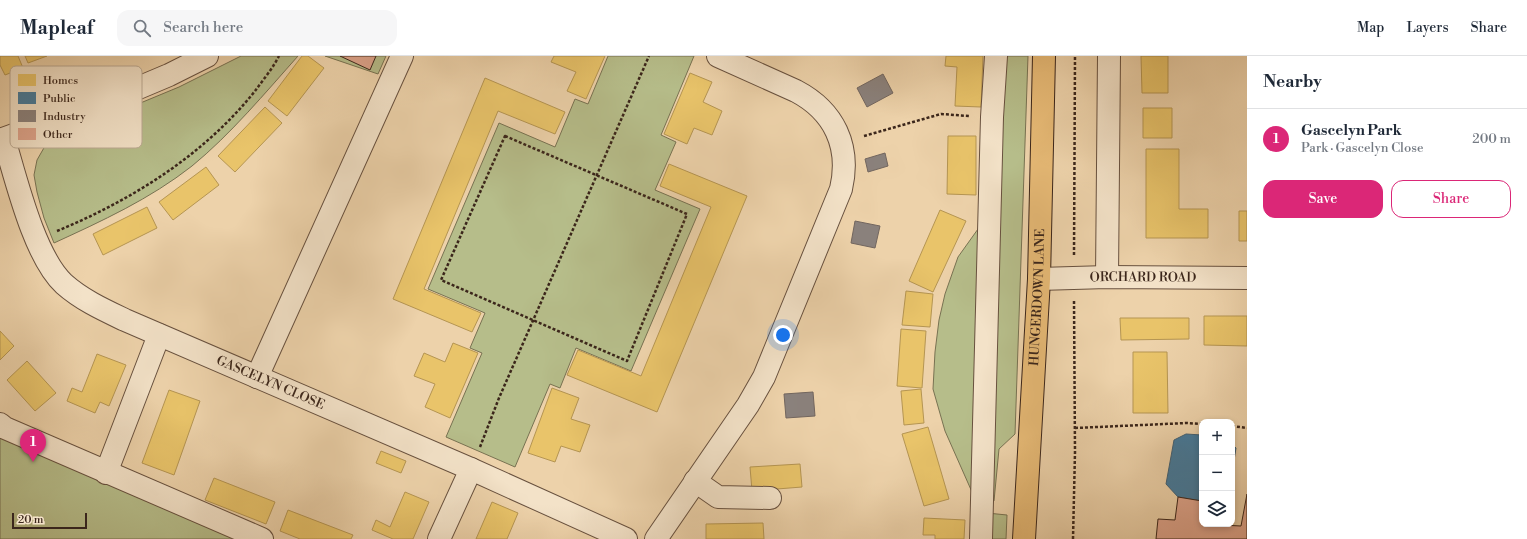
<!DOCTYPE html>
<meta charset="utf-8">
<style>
:root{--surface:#fff;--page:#f6f6f7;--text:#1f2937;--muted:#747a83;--line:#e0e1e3;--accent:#db2777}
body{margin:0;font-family:"Libre Bodoni",serif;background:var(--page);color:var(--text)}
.controls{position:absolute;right:12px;bottom:12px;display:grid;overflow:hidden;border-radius:8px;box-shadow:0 2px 6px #0003}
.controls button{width:36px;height:36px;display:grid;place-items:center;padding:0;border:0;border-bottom:1px solid var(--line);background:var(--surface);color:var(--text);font:20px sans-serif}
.scale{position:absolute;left:12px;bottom:10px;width:75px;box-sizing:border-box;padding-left:4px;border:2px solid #3b261b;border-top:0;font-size:11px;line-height:14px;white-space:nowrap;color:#3b261b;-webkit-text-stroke:3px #f3e2c8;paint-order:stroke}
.you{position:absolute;left:783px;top:279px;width:14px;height:14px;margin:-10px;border:3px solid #fff;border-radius:50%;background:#1a73e8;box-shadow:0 0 0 6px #1a73e833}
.badge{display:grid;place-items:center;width:26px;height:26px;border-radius:50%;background:var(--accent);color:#fff;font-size:13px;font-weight:700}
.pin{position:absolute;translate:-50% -33px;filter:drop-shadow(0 1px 2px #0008)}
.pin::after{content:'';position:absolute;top:21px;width:14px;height:12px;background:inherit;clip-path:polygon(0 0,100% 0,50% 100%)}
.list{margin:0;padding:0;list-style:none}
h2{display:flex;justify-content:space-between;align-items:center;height:52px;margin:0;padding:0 16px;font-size:17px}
h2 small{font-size:13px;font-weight:400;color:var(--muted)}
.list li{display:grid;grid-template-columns:26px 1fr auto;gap:12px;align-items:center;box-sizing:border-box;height:60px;padding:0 16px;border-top:1px solid var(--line)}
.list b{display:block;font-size:15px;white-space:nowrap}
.list p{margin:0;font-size:13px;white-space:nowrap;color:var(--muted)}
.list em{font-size:13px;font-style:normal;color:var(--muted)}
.actions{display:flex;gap:8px;padding:12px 16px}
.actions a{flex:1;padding:9px 0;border:1px solid var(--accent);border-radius:12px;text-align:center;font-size:14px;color:var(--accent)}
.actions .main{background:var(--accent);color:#fff}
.icon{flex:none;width:22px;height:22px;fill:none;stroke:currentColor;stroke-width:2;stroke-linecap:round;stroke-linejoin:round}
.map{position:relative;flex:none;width:1247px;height:483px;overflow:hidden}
header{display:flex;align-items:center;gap:24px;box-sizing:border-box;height:56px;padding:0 20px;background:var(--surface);border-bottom:1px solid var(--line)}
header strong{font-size:19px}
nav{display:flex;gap:22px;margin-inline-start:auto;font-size:14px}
.search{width:280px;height:36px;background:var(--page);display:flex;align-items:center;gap:10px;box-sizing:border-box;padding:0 14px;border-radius:12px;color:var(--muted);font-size:15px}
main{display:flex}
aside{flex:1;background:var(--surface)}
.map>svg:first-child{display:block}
</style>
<header>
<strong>Mapleaf</strong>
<div class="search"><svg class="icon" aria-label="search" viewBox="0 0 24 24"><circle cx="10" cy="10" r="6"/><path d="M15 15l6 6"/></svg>Search here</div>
<nav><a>Map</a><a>Layers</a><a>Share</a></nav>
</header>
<main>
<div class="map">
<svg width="1247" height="483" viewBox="0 0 1247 483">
<rect width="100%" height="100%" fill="#edd2aa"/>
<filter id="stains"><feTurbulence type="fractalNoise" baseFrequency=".005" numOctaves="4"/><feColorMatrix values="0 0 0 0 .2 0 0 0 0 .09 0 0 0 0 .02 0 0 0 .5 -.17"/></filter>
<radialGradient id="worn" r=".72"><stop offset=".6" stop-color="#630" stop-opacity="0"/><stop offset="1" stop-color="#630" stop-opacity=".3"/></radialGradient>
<path fill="#b6bd8a" stroke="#787252" d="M 241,0 L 298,0 C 266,36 230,79 192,110 C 150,143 102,165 54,187 L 44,162 L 37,136 L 34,119 L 37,104 L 45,90 L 68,77 L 179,31 Z
M 325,0 L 386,0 L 378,18 Z
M 608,0 L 694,0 L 661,79 L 676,86 L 655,134 L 700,153 L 631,315 L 576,292 L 560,332 L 550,328 L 515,411 L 446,381 L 482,297 L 470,292 L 485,257 L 428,233 L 499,67 L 555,91 L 575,43 L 588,48 Z
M 989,0 L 1028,0 L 1015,378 L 999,393 L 994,445 L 972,436 L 945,375 L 933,333 L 935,296 L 939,264 L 945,238 L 958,201 L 983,166 Z
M 0,377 L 243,483 L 0,483 Z
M 987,457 L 1007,459 L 1006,483 L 985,483 Z"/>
<path fill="#e9c46a" stroke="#b59552" d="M 0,0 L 18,0 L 23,12 L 5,19 L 0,9 Z
M 25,0 L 47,0 L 28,7 Z
M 302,0 L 308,0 L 324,12 L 287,60 L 268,45 Z
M 554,0 L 605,0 L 586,43 L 567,35 L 576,16 L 551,6 Z
M 946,0 L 983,0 L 981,51 L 955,50 L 957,11 L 945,10 Z
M 1141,0 L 1168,0 L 1168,37 L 1142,37 Z
M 690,17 L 712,26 L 703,46 L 722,55 L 712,79 L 694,72 L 687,88 L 664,78 Z
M 485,22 L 565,56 L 555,78 L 498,55 L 424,233 L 481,257 L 472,276 L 393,243 Z
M 265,51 L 282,67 L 235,116 L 218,100 Z
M 1143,52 L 1172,52 L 1172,82 L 1143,82 Z
M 948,80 L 976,80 L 976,139 L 947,138 Z
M 1146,93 L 1179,93 L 1179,153 L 1208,153 L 1208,182 L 1146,182 Z
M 669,108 L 747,140 L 657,356 L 567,319 L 578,294 L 641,320 L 711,151 L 660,130 Z
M 206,111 L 219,129 L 173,164 L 159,146 Z
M 147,151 L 157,172 L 103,199 L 93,178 Z
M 940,154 L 966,165 L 933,236 L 909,225 Z
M 1239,155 L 1247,155 L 1247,185 L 1239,185 Z
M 906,235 L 933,238 L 930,271 L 902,269 Z
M 1204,260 L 1247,260 L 1247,290 L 1204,289 Z
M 1120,262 L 1189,262 L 1189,283 L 1121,284 Z
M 901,273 L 926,275 L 922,332 L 897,330 Z
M 0,275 L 14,290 L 0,304 Z
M 453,287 L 478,297 L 450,362 L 425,351 L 435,328 L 414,320 L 424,297 L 445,306 Z
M 1133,296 L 1167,296 L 1168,357 L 1133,357 Z
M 97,298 L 126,309 L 109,350 L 100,346 L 95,357 L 67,345 L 72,332 L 82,336 Z
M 27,305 L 56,337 L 35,355 L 7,324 Z
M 552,332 L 579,342 L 571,363 L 590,369 L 580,396 L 561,390 L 555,406 L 528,397 Z
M 921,333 L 924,367 L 904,369 L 901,335 Z
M 169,334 L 200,345 L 174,419 L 142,407 Z
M 928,371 L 949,443 L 924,450 L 902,378 Z
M 381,395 L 406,405 L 401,417 L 376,407 Z
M 800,408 L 802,431 L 752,435 L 750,411 Z
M 214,422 L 275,446 L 266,468 L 205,444 Z
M 405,436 L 429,446 L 413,483 L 393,483 L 372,474 L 376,464 L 390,471 Z
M 492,446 L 518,457 L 507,483 L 476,483 Z
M 288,454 L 353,479 L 351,483 L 300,483 L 280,475 Z
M 924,462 L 965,464 L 964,483 L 935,483 L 935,479 L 923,479 Z
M 763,467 L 764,483 L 706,483 L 706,468 Z"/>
<path fill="#457b9d" stroke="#426276" d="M 1186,378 L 1202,379 L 1202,445 L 1178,441 L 1166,428 L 1174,384 Z
M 1232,388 L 1236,392 L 1232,417 Z"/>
<path fill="#8a817c" stroke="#72665f" d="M 883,18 L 893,37 L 867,51 L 857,32 Z
M 885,97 L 888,110 L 868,116 L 865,103 Z
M 855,165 L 880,170 L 875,192 L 851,187 Z
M 813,336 L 815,360 L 786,362 L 784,338 Z"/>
<path fill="#dea48c" stroke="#3b261b" d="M 340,0 L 376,0 L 370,14 Z
M 1247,438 L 1247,483 L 1156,483 L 1158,463 L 1175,464 L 1178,441 L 1202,445 L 1202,468 L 1241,470 Z"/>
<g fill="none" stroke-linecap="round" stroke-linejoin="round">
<defs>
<g id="minor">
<path id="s1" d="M 4,83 C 16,123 34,200 64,228 C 82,244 104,254 125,264 L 471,413 L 626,483"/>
<path d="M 0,84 L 105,46 L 169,19 L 207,0"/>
<path d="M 1107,221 L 1109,0"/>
<path id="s2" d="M 1039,223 L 1107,221 L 1247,222"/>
<path d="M 257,321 L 402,0"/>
<path d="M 0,368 L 5,372 L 262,483"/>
<path d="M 106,417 L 159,279"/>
<path d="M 695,425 L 718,441 L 770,442"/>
<path d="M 439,483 L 471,413"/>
<path d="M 656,483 L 748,349 L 764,321 L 841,133 C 851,90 834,55 796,35 L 718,0"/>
<path d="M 981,483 L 992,61 L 996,0"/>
</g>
<g id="major">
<path id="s3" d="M 1024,483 L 1039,223 L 1044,0"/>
</g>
</defs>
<use href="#minor" stroke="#68513f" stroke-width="24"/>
<use href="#major" stroke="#3b261b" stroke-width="24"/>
<path stroke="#3b261b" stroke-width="2.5" stroke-dasharray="3 2" stroke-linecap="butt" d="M 505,80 L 687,158 L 627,305 L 441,224 Z
M 864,80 L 941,58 L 969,60
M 57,175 C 132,144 204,99 255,35 C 263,24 273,12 279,0
M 1074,199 L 1075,0
M 1232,370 L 1247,372
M 1075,372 L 1187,367 L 1202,368
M 480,391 L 499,342 L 649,0
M 1073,483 L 1075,396 L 1074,244"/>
<use href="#minor" stroke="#f3e2c8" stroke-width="22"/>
<use href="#major" stroke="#e6b975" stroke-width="22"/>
</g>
<g text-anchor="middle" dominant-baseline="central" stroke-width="4" stroke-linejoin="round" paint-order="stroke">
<g font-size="13" fill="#3b261b" stroke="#f3e2c8">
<text stroke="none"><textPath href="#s2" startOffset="104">ORCHARD ROAD</textPath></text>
<text stroke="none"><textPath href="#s3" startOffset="242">HUNGERDOWN LANE</textPath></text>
<text stroke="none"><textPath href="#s1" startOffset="388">GASCELYN CLOSE</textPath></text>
</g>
</g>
<rect x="10" y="10" width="132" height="82" rx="6" fill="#f3e2c8" stroke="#bcaa94" stroke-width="1"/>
<rect x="18" y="18" width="18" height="12" fill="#e9c46a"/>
<rect x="18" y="36" width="18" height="12" fill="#457b9d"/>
<rect x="18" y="54" width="18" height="12" fill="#8a817c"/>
<rect x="18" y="72" width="18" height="12" fill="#dea48c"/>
<g font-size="11" fill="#3b261b">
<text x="43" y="28">Homes</text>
<text x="43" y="46">Public</text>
<text x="43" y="64">Industry</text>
<text x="43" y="82">Other</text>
</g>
<rect width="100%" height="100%" filter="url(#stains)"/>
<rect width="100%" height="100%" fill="url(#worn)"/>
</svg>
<div class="controls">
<button>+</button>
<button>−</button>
<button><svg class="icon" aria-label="layers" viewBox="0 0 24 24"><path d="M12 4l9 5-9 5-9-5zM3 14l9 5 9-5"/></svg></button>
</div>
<div class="scale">20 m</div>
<div class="you"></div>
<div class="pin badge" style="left:33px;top:406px">1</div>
</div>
<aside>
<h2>Nearby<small></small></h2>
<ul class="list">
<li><span class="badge">1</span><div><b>Gascelyn Park</b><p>Park · Gascelyn Close</p></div><em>200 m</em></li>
</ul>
<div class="actions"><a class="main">Save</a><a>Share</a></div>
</aside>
</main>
